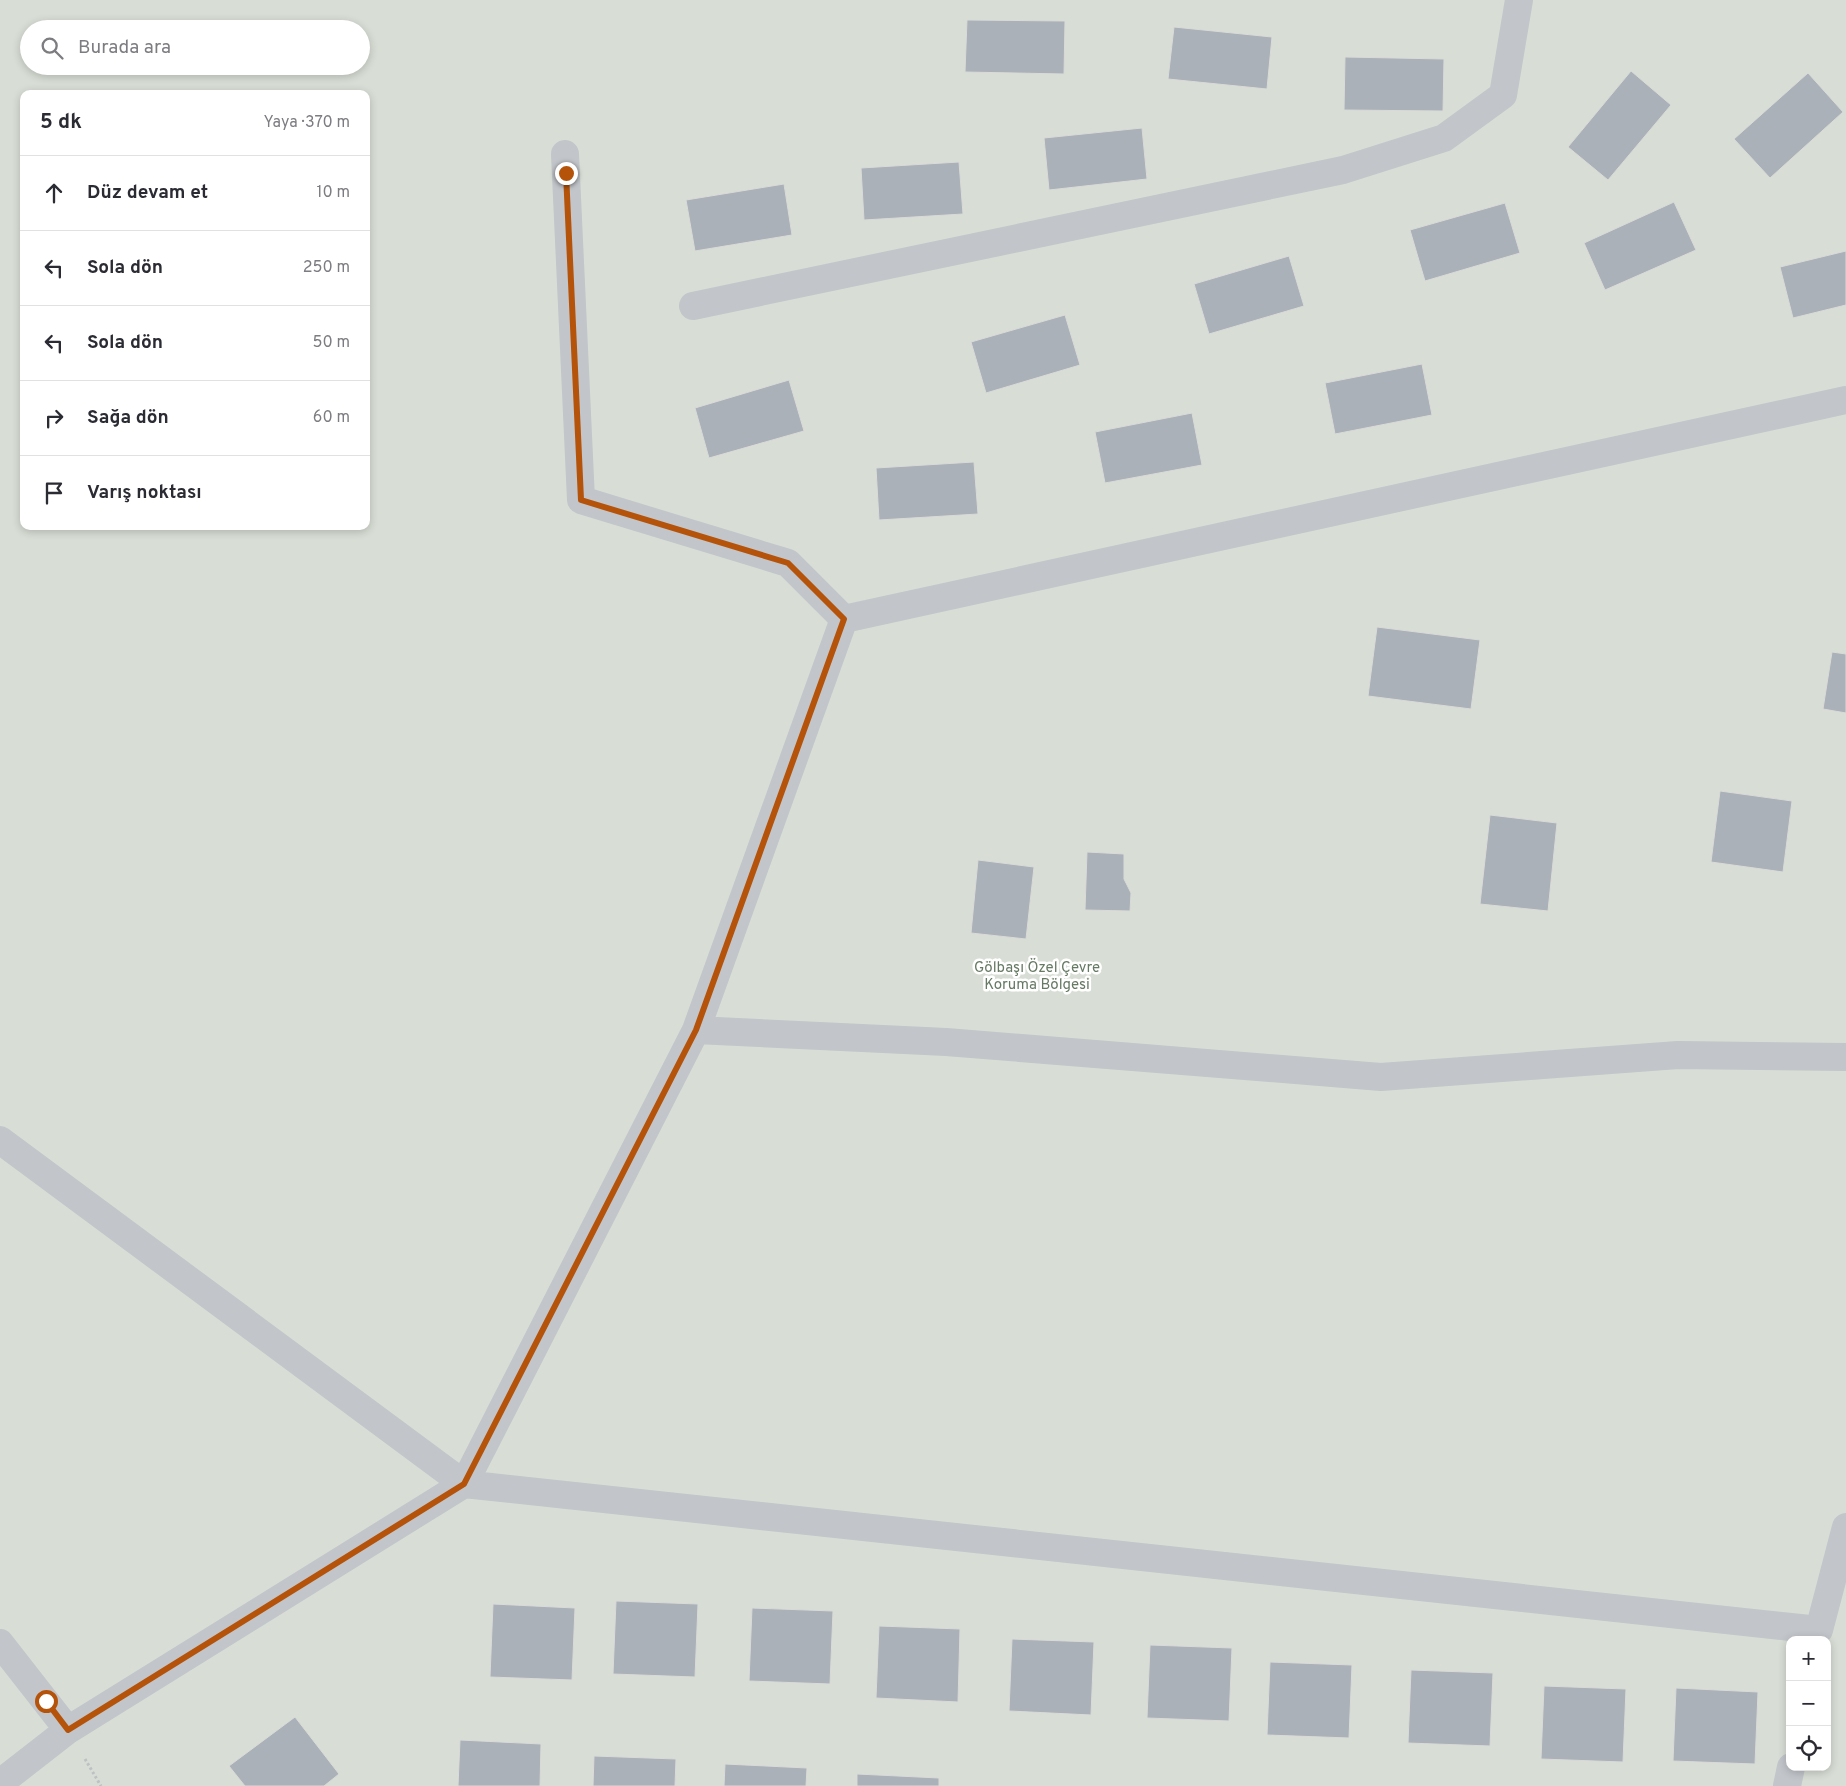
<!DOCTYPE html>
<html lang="tr">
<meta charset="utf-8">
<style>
:root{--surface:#fff;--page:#f7f7f7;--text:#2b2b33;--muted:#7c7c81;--line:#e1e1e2}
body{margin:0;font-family:Overpass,sans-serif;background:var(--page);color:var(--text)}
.controls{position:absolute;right:15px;bottom:15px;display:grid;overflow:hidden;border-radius:10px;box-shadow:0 2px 8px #0003}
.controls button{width:45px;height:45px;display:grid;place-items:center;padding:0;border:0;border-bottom:1px solid var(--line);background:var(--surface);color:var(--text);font:25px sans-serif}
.stop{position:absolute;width:15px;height:15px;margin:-11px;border:4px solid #b45309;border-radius:50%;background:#fff}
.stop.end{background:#b45309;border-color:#fff;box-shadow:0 1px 5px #0008}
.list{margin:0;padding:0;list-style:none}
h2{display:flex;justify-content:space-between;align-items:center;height:65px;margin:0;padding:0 20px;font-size:21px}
h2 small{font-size:16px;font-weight:400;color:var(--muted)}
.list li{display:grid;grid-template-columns:32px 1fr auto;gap:15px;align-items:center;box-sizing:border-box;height:75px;padding:0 20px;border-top:1px solid var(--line)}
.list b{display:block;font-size:19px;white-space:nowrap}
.list em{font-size:16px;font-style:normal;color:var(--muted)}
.icon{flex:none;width:28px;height:28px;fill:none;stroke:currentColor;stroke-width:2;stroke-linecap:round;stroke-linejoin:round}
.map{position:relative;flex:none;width:1846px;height:1786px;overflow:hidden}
.search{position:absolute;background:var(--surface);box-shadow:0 2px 8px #0003;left:20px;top:20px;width:350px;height:55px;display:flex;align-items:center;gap:12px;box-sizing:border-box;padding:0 18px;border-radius:28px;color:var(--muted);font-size:19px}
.panel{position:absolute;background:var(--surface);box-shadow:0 2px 8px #0003;left:20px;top:90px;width:350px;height:440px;border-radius:10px}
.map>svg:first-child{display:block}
</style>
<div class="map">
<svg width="1846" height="1786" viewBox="0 0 1846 1786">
<rect width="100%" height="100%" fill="#f8f9f6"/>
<path fill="#d8ded5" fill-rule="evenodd" d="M 0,0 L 1846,0 L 1846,1786 L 0,1786 ZM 29,29 L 361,29 L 361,66 L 29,66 ZM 24,94 L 366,94 L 366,526 L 24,526 ZM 1790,1640 L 1827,1640 L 1827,1767 L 1790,1767 Z"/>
<path fill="#aab1b8" stroke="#dadad8" d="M 967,20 L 1065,21 L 1064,74 L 965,72 Z
M 1174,27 L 1272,37 L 1267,89 L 1168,79 Z
M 1345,57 L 1444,59 L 1443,111 L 1344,110 Z
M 1631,71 L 1671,105 L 1608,180 L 1568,147 Z
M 1808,73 L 1843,112 L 1770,178 L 1734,139 Z
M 1142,128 L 1147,179 L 1049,190 L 1044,138 Z
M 959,162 L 963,214 L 864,220 L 861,168 Z
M 784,184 L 792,235 L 695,251 L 686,200 Z
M 1674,202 L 1696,250 L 1605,290 L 1584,243 Z
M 1505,203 L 1520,253 L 1425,281 L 1410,230 Z
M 1846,251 L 1846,305 L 1793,318 L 1780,267 Z
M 1289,256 L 1304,306 L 1209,334 L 1194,284 Z
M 1065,315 L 1080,365 L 986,393 L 971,342 Z
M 1422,364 L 1432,415 L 1335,434 L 1325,383 Z
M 789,380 L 804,431 L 709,458 L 695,408 Z
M 1192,413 L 1202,465 L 1105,483 L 1095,432 Z
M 974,462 L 978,514 L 879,520 L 876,468 Z
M 1377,627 L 1480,640 L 1471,709 L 1368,696 Z
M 1832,652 L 1846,654 L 1846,713 L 1823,709 Z
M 1720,791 L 1792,801 L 1783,872 L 1711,862 Z
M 1490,815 L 1557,823 L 1548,911 L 1480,904 Z
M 1087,852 L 1124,854 L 1124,879 L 1131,893 L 1130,911 L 1085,910 Z
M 978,860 L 1034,867 L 1026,939 L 971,933 Z
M 616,1601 L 698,1604 L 695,1677 L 613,1674 Z
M 493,1604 L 575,1608 L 572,1680 L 490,1677 Z
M 752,1608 L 833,1611 L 830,1684 L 749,1681 Z
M 879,1626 L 960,1629 L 958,1702 L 876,1698 Z
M 1012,1639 L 1094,1642 L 1091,1715 L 1009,1711 Z
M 1150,1645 L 1232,1648 L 1229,1721 L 1147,1718 Z
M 1270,1662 L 1352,1665 L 1349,1738 L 1267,1735 Z
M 1411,1670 L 1493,1673 L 1490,1746 L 1408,1743 Z
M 1544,1686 L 1626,1689 L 1623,1762 L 1541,1759 Z
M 1676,1688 L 1758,1692 L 1755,1764 L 1673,1761 Z
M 295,1717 L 339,1774 L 324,1786 L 245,1786 L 229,1766 Z
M 460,1740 L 541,1744 L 540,1786 L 458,1786 Z
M 594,1756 L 676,1759 L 675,1786 L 593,1786 Z
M 725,1764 L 807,1768 L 806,1786 L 724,1786 Z
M 857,1774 L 939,1778 L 939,1786 L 857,1786 Z"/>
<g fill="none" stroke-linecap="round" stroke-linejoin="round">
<path stroke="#bec0c3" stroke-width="3" stroke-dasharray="2.5 2.5" stroke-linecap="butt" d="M 85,1759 L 101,1786"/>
<path stroke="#c2c5ca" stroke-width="28" d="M 565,154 L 581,500 L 788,563 L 844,619 L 1846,400
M 693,306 L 1343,170 L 1444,138 L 1503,95 L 1519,0
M 696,1030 L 946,1042 L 1381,1077 L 1678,1055 L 1846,1057
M 0,1140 L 464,1484 L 1819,1630 L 1846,1527
M 0,1643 L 68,1730 L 464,1484 L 696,1030 L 844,619
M 0,1783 L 68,1730
M 1787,1786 L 1791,1767"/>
</g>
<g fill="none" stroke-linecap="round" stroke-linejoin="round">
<path stroke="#b45309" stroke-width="6" d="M 46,1701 L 68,1730 L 464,1484 L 696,1030 L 844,619 L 788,563 L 581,500 L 566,173"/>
</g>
<g text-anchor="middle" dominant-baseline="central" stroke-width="5" stroke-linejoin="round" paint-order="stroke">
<g font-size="15" fill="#667963" stroke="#fff">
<text x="1037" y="968">Gölbaşı Özel Çevre<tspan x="1037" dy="17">Koruma Bölgesi</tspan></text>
</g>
</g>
</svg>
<div class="controls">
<button>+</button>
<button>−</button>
<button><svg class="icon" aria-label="locate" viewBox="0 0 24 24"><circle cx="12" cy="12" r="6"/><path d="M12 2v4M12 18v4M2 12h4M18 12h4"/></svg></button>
</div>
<div class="stop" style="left:46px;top:1701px"></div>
<div class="stop end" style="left:566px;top:173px"></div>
<div class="search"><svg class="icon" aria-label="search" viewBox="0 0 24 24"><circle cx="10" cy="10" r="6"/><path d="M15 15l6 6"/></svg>Burada ara</div>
<section class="panel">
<h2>5 dk<small>Yaya · 370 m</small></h2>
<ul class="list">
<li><svg class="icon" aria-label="ahead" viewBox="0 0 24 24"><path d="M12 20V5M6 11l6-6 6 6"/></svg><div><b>Düz devam et</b></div><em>10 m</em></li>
<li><svg class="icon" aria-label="left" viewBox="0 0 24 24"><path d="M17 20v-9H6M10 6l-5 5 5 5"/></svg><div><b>Sola dön</b></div><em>250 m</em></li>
<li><svg class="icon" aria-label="left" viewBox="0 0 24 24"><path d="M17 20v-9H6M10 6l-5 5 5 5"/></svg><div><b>Sola dön</b></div><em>50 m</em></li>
<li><svg class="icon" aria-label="right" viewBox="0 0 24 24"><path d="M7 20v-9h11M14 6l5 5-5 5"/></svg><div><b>Sağa dön</b></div><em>60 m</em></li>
<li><svg class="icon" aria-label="arrive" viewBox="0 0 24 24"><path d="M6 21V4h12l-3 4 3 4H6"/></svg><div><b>Varış noktası</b></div></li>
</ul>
</section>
</div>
